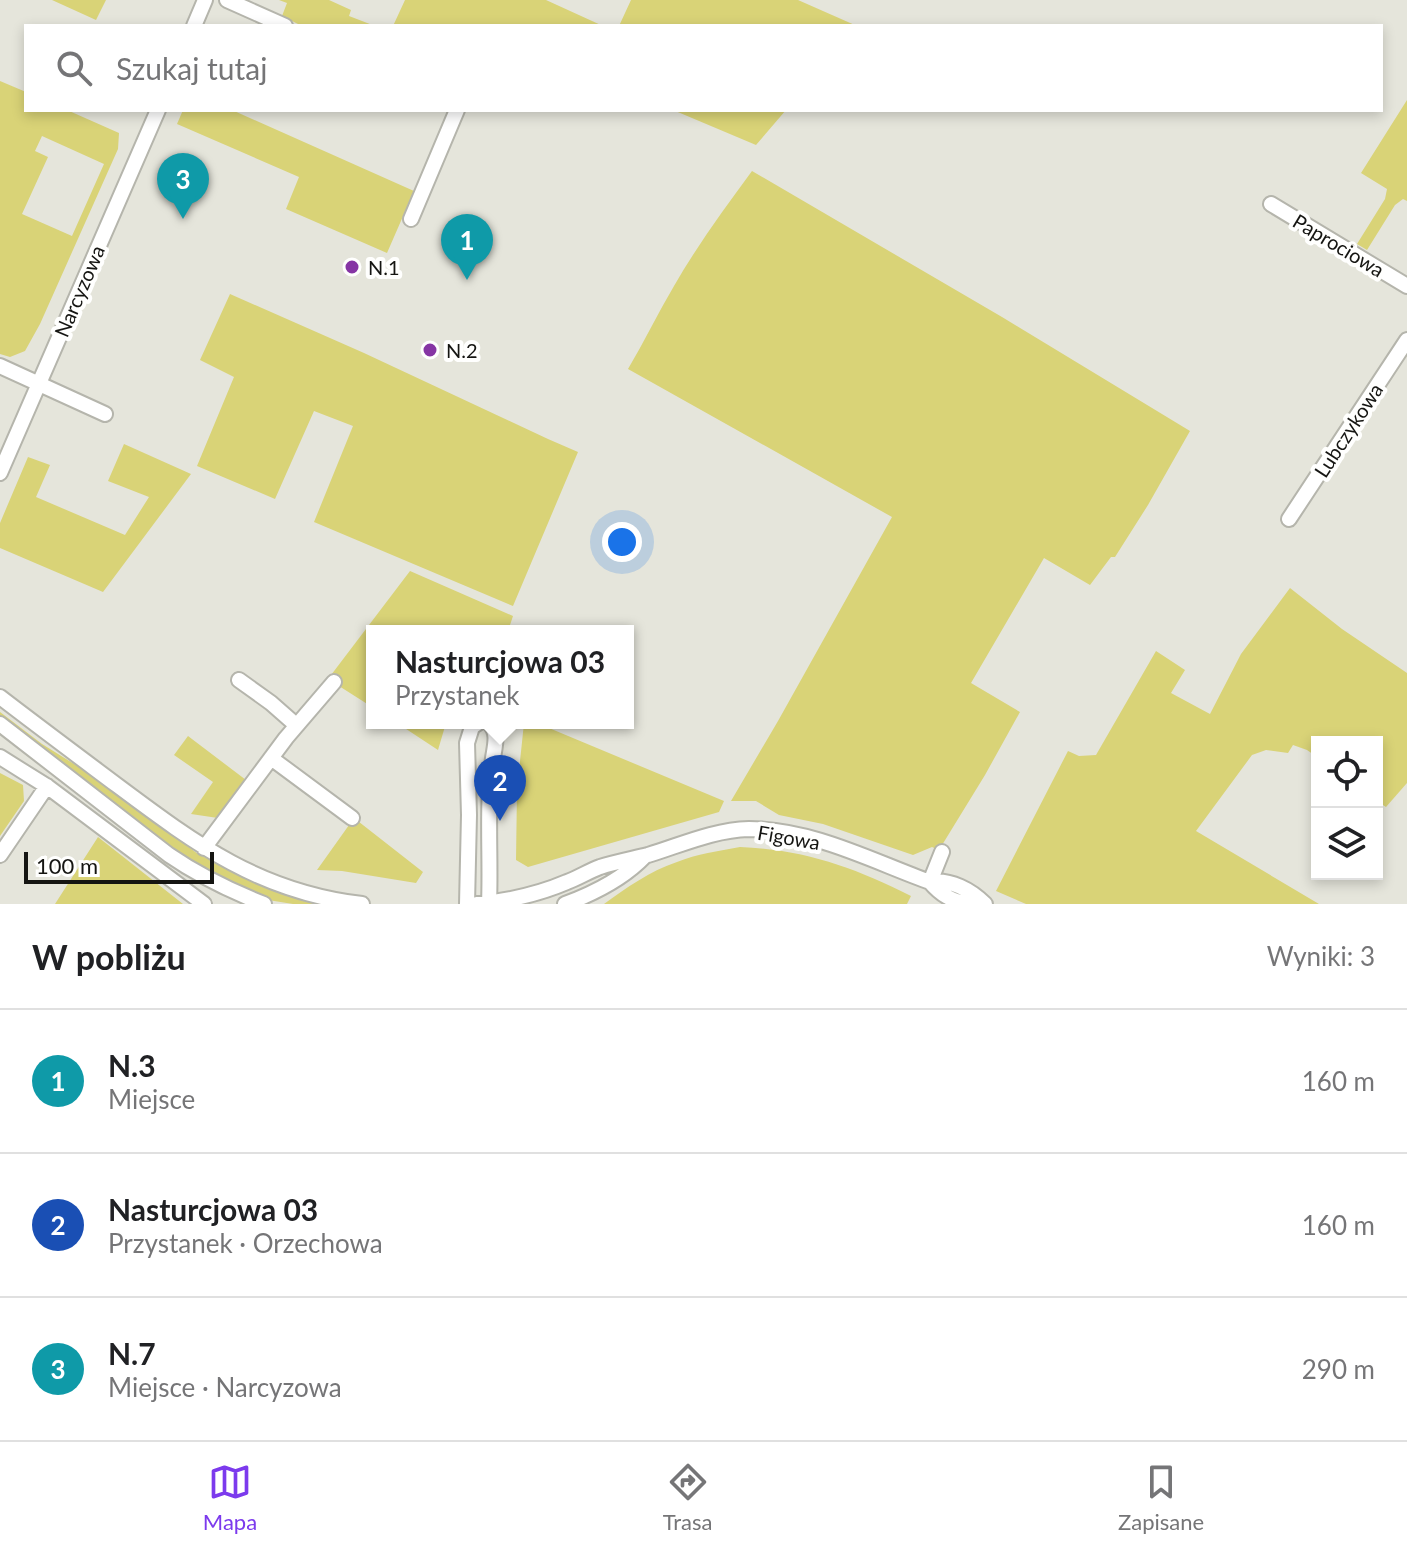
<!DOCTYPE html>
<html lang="pl">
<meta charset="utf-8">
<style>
:root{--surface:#fff;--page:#f2f2f2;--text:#202124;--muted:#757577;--line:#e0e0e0;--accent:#7c3aed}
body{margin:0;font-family:Lato,sans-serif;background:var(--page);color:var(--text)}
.controls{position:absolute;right:24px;bottom:24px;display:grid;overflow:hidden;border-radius:0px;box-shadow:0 4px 12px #0003}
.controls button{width:72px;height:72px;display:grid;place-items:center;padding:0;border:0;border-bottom:2px solid var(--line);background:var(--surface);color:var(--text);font:40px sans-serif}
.scale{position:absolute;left:24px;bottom:20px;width:190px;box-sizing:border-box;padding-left:8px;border:4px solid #151512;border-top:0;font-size:22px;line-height:28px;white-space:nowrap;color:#151512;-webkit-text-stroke:6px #fffffe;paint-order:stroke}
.you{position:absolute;left:622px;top:542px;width:28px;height:28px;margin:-20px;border:6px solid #fff;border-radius:50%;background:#1a73e8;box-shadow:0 0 0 12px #1a73e833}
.badge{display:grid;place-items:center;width:52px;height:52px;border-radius:50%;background:var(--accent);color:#fff;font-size:26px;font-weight:700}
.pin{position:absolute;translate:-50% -66px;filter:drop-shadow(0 2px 4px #0008)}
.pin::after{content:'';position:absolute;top:42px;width:28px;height:24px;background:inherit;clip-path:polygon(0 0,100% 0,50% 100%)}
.popup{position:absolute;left:366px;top:625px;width:268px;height:104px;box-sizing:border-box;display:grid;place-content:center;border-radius:0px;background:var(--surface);filter:drop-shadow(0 2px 6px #0005);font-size:26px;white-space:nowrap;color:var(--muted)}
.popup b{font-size:30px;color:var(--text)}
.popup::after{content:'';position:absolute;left:50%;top:100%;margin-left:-16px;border:16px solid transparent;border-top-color:var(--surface)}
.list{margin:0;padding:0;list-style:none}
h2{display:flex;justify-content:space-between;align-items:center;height:104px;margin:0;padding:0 32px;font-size:34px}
h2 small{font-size:26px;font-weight:400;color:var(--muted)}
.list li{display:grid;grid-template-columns:52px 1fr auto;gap:24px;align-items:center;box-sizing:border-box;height:144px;padding:0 32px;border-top:2px solid var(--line)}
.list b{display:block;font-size:30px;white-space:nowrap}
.list p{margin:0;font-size:26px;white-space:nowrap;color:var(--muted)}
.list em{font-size:26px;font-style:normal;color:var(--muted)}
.icon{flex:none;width:44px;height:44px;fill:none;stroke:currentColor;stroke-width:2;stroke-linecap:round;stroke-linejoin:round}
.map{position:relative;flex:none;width:1407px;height:904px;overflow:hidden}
.search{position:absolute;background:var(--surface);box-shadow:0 4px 12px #0003;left:24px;right:24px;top:24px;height:88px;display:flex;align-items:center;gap:20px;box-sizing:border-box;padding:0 28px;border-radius:0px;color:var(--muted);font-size:30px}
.sheet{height:536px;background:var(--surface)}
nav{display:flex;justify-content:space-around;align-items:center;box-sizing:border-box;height:112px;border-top:2px solid var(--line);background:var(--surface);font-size:22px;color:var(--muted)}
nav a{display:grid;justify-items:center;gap:4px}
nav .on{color:var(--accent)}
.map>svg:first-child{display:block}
</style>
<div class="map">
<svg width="1407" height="904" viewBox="0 0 1407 904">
<rect width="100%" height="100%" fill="#e5e5db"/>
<path fill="#d9d377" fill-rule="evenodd" d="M 52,0 L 106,0 L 96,20 Z
M 279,0 L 329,0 L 351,10 L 349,16 L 375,26 L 302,26 L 282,16 L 287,3 Z
M 405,0 L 546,0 L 603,26 L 393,26 Z
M 631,0 L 798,0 L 857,26 L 619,26 Z
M 0,81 L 26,92 L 26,110 L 67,110 L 119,133 L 118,149 L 40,324 L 25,351 L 10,357 L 0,354 ZM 42,136 L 104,164 L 72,236 L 22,214 L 48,157 L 35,151 Z
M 1407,100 L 1407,201 L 1403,199 L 1395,205 L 1367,250 L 1357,244 L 1385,199 L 1387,189 L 1361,173 Z
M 183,110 L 232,110 L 414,191 L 387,253 L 286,209 L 299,177 L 177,124 Z
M 673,110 L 786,110 L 756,145 Z
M 752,171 L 1002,317 L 1190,431 L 1148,505 L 1115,557 L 1111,557 L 1090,585 L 1044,558 L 971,683 L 1020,712 L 985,775 L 939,850 L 932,847 L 913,855 L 823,824 L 779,815 L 756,801 L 731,801 L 778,721 L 892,517 L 628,369 C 644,342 658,313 674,286 C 697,246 724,209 752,171 Z
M 230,294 L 364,353 L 548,439 L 578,452 L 513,606 L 314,522 L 353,426 L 314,411 L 275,499 L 197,466 L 234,377 L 200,360 Z
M 124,444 L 191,474 L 103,592 L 0,548 L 0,523 L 28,457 L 50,465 L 36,497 L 125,535 L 149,497 L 108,481 Z
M 410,571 L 513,616 L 508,631 L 372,631 L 372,707 L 328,679 Z
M 1290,588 L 1342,629 L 1407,673 L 1407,783 L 1386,807 L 1377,801 L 1377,742 L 1317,742 L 1317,757 L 1307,750 L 1293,745 L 1288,753 L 1266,750 L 1252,755 L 1196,831 L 1319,904 L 1026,904 L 996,891 L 1068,751 L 1079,756 L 1096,755 L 1156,651 L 1185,670 L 1171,693 L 1210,714 L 1241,654 Z
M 0,712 L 42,744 L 95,777 L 198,854 L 266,887 L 322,904 L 293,904 L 268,900 L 215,876 L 184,858 L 0,717 Z
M 397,723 L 446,723 L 438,750 Z
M 524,723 L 537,723 L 724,801 L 719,812 L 528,867 L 516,860 L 517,790 Z
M 188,736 L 246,780 L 218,818 L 191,814 L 213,782 L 174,755 Z
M 0,773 L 23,785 L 24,801 L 0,836 Z
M 354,818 L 423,872 L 416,883 L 342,871 L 317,870 Z
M 98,837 L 183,904 L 55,904 Z
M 740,847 C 805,850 853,867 911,896 L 907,904 L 604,904 C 626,888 650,871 677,862 C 697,854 718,851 740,847 Z"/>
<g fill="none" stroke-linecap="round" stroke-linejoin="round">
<defs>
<path id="minor" d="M 227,0 L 285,26
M 194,26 L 205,0
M 1271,204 L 1407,286
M 411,219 L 457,110
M 0,366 L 105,414
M 0,473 L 158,110
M 1289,519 L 1407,340
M 239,680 L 271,703 L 296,725
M 0,697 C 39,727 78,756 118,786 C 197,845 260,892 362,904
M 489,723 C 499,732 495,745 493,758 C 486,806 491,856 489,904
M 0,724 L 169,855 C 198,875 231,891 264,904
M 0,757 L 48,787 L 204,904
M 271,758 L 352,818
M 204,848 L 286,738 L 334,682
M 0,855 L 47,786
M 930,882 C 941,895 952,901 968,904
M 930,882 L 942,852
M 467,904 L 469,815 L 467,743 L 472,727 L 478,723
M 477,904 C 507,901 539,894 567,882 C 578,878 589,871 600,867 C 616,862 632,859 648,855 C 681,845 713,830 749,829 C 812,829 872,861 930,882 C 951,879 971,890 985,904
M 565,904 C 595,893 623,879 645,856"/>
</defs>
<use href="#minor" stroke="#b5b5ac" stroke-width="18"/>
<use href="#minor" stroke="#fff" stroke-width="14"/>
</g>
<g fill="#8635a4" stroke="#fffffe" stroke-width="3">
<circle cx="352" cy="267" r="8"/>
<circle cx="430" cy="350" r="8"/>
</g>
<g text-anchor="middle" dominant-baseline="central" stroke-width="8" stroke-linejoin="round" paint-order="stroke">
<g font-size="20" fill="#151512" stroke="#fffffe">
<text transform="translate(1339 245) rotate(31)">Paprociowa</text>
<text transform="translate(79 291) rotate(-67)">Narcyzowa</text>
<text transform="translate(1348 430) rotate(-57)">Lubczykowa</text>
<text transform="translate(789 837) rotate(10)">Figowa</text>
</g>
<g font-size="20" fill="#151512" stroke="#fffffe" text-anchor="start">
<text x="368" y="267">N.1</text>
<text x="446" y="350">N.2</text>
</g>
</g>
</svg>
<div class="controls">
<button><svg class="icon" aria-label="locate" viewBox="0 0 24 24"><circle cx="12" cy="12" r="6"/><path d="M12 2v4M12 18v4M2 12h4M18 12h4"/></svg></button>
<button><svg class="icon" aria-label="layers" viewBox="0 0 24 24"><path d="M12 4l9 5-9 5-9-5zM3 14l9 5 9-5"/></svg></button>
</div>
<div class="scale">100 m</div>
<div class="you"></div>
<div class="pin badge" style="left:467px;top:280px;background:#0f9aa8">1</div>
<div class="pin badge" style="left:500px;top:821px;background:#1a4fb4">2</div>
<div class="popup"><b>Nasturcjowa 03</b>Przystanek</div>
<div class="pin badge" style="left:183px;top:219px;background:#0f9aa8">3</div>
<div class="search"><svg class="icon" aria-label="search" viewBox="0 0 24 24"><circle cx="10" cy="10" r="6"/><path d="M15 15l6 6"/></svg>Szukaj tutaj</div>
</div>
<section class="sheet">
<h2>W pobliżu<small>Wyniki: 3</small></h2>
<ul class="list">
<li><span class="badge" style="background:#0f9aa8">1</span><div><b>N.3</b><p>Miejsce</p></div><em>160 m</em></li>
<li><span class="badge" style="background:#1a4fb4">2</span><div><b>Nasturcjowa 03</b><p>Przystanek · Orzechowa</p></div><em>160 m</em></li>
<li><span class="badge" style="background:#0f9aa8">3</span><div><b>N.7</b><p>Miejsce · Narcyzowa</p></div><em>290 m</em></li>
</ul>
</section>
<nav>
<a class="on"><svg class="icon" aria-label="map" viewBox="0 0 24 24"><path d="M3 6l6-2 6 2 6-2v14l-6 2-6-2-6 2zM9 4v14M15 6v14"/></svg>Mapa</a>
<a><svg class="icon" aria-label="directions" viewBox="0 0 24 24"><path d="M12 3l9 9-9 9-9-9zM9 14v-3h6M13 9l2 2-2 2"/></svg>Trasa</a>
<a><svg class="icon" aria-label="saved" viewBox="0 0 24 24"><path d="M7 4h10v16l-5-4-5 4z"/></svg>Zapisane</a>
</nav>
